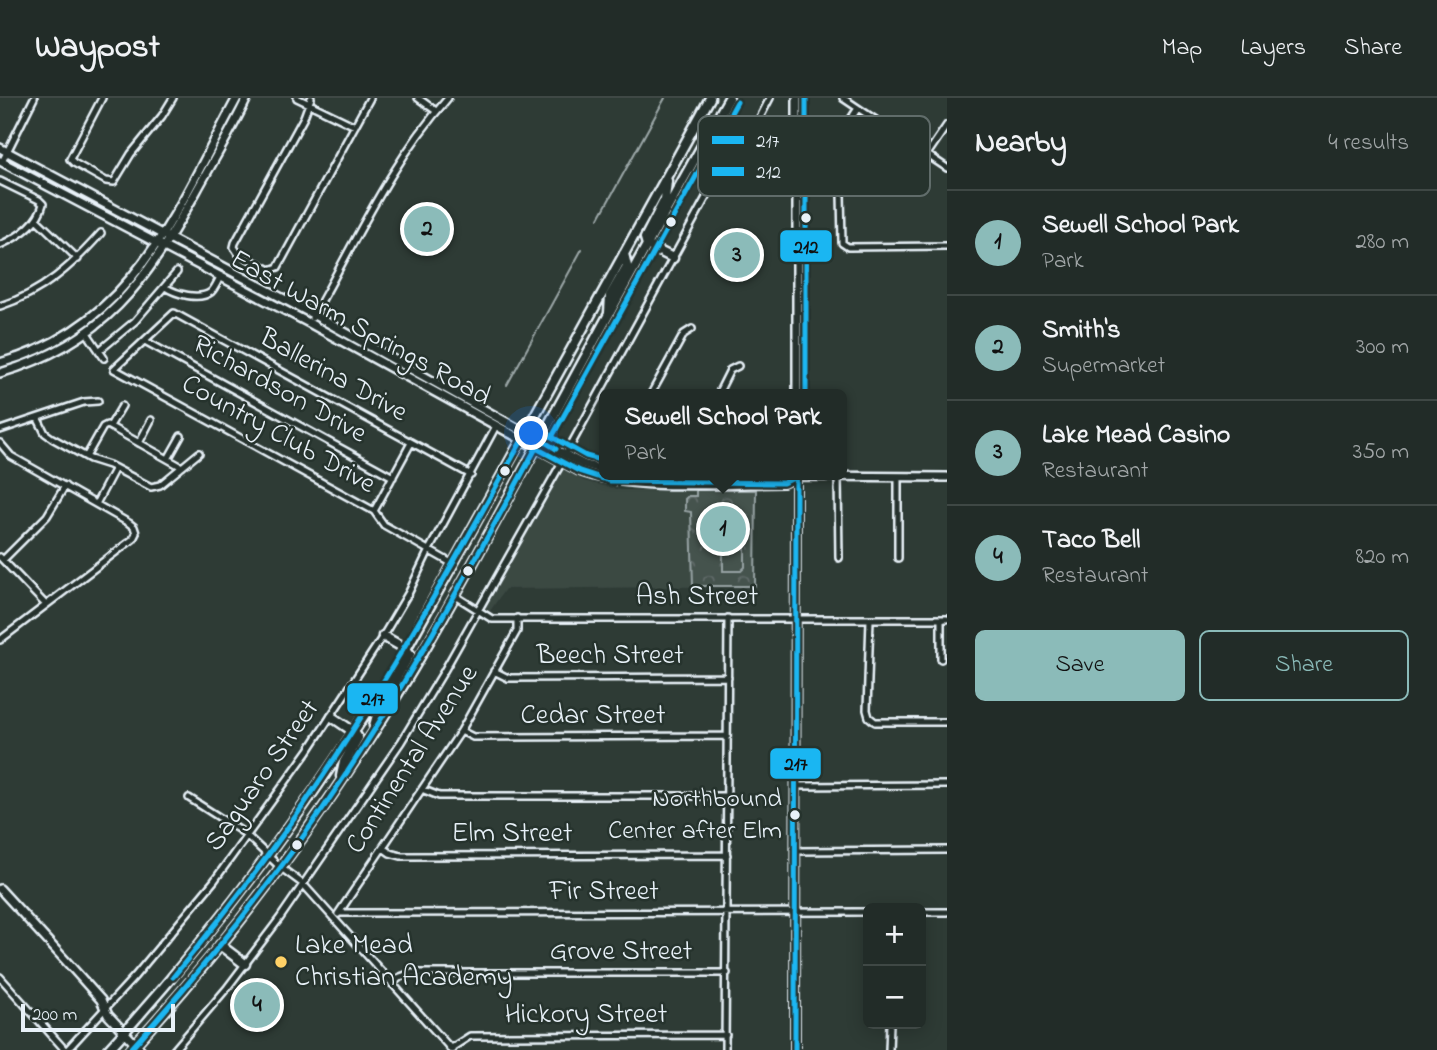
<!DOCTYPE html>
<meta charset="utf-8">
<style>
:root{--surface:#222c28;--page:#2e3834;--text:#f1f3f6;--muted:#a2a7a8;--line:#3f4845;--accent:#8bbbb9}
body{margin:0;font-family:"Indie Flower",sans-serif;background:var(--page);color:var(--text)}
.controls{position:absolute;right:21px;bottom:21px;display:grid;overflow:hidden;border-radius:10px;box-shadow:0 4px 18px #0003}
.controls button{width:63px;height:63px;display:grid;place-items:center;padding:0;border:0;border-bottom:2px solid var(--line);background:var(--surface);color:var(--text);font:35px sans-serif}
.scale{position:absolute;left:21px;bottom:18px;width:154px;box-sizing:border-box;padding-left:7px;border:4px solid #e8f1f8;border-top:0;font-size:19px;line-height:24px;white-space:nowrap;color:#e8f1f8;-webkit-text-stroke:5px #26332d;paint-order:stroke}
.you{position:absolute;left:532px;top:336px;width:24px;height:24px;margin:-18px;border:5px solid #fff;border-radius:50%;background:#1a73e8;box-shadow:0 0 0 10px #1a73e833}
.badge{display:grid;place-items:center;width:46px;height:46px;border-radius:50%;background:var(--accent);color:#111;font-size:23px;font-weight:700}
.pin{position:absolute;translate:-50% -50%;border:4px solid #fff;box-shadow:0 2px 7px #0006}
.popup{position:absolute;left:599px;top:291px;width:248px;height:91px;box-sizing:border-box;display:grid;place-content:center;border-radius:10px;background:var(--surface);filter:drop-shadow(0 2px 5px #0005);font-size:23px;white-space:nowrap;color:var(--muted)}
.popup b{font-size:26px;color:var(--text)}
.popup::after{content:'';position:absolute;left:50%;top:100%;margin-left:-14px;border:14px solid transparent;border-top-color:var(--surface)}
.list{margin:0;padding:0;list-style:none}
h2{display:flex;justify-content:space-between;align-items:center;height:91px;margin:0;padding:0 28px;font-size:30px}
h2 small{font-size:23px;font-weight:400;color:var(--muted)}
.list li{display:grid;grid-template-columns:46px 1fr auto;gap:21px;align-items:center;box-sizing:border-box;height:105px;padding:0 28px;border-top:2px solid var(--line)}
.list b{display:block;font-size:26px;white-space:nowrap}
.list p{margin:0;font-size:23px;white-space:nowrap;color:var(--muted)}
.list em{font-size:23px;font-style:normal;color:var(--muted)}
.actions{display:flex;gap:14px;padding:21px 28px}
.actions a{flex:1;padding:16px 0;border:2px solid var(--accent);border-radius:10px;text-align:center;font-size:24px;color:var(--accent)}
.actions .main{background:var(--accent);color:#111}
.map{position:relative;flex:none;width:947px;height:952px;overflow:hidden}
header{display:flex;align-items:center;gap:42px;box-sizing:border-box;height:98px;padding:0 35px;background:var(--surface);border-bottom:2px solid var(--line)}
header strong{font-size:33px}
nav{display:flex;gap:38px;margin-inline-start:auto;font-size:24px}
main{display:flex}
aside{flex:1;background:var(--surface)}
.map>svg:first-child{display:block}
</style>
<header>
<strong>Waypost</strong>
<nav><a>Map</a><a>Layers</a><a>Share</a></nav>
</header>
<main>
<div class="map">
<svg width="947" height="952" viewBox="0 0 947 952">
<defs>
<pattern id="park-crowns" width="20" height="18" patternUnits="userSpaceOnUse" patternTransform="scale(1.75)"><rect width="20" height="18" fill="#45524e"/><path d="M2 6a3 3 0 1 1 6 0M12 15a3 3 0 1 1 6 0" fill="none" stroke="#606b68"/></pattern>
</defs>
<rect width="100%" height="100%" fill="#2e3b35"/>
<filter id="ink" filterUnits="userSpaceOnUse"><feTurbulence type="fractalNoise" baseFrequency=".0143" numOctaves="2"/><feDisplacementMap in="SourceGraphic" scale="14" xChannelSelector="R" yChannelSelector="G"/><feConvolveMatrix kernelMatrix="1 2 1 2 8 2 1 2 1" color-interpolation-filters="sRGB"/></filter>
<g filter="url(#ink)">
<path fill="#3b4843" d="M 557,367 L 584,383 L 620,392 L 756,392 L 755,488 L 505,491 L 490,513 L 480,504 Z"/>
<path fill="url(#park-crowns)" stroke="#96a2a3" stroke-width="2" d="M 696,392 L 756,392 L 755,488 L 693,488 L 691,414 L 685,413 L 685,401 L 688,398 L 696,398 Z"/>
<path fill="#45524e" stroke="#96a2a3" stroke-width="2" d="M 723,449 L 745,449 L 745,469 L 741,473 L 723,473 Z"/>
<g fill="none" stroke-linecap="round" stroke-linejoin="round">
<path stroke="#9da8a9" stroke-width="2" d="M 599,120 L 665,0
M 507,287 L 582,151"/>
<defs>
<path id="street" d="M 102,0 L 70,61 L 74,65 L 106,83 L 114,84 L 131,56 L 162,18 L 173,0
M 297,0 L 355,28
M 311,0 L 304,19 L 235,145 L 234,149 L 238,155 L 270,172 L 278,169 L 370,0
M 418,0 L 436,13
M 843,0 L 947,70
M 858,10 L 845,30 L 840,45 L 842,145 L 848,149 L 947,148
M 2,64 L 34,0
M 0,83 L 39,102 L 43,106 C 38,126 18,139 0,147
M 905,85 L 913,77 L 947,27
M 36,121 L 78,161
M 165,189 C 176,196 199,203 211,194 C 215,190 218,183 220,179
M 0,208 C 42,195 73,167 101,135
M 312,220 C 356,143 389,67 448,0
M 87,235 L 104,260
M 145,243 L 393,379
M 99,253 L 135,223 L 177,174
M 651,296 L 684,236 L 692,231
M 718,296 L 730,272 L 738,268
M 38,321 L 45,335 L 52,340 L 90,361 L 109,367 L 151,389 L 160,387 L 199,355
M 110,328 L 122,308
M 0,332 L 84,304 L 98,303
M 0,345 L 11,358 L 129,425 L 134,429 L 136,435 L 133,441 L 0,542
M 139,345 L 151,322
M 566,356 L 714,85 L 753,33 L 770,0
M 86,359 L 103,329 L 107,327 L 182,369
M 168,361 L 181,338
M 838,379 L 839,460
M 898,379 L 898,460
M 96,406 L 115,370
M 374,413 L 411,345
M 0,459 L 46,507
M 3,462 L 47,418 L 65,388
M 453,466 L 384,427 L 374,413 L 114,271 L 174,215 L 471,377
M 454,497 L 492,521 L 947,521
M 870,521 L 867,612 L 869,619 L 875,624 L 947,624
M 941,521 L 941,561
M 494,573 L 508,580 L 728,579
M 461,633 L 473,639 L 727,638
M 795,688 L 947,687
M 424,692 L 439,698 L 727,698
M 189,700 L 244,735 L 280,769 L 303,786 L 452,952
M 383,750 L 390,755 L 401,758 L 727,757
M 795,753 L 947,752
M 921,814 L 947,814
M 339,815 L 868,814
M 338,816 L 461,633 L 517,533 L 517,520
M 0,879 L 65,952
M 392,886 L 400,879 L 412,875 L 727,875
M 450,951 L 470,938 L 726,937
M 67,952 L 135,878 L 214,783 L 308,653 L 383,538 L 409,494 L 429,452 L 496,328
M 174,952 L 227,890 L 280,820 L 401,644 L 444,573 L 562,364
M 725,952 L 728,520
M 889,952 L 890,926"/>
<path id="secondary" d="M 0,50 L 314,217 L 551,349 L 583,366 L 604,372
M 0,63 L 309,225 L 579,373 C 633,394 724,385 783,385 L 796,379
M 0,265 C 134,229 177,110 237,0
M 0,275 C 105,244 145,185 196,94 C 213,63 232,32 247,0
M 797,296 L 797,0
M 794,378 L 947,379
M 0,791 L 66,863 L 101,902 L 108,917 L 141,952
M 795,952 L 796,377"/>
<path id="primary" d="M 647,147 L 645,140 L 665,101 L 667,83
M 647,147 L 673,160
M 609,215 L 610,198 L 627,168 L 624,156
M 332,619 L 354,634 L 358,640 L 344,664 L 341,678
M 374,628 L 379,610 L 410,556 L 406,551 L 383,538
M 220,847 L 245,866
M 108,952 C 221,829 319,694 406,551 L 710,0
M 130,952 C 219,855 300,749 371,638 C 426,554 473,465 521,377 C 590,251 658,125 729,0"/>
</defs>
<use href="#street" stroke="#e8f1f8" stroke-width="10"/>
<use href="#secondary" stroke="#e8f1f8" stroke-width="12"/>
<use href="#primary" stroke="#e8f1f8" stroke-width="13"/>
<use href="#street" stroke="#26332d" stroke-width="5"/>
<use href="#secondary" stroke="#26332d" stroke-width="7"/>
<use href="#primary" stroke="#26332d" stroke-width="8"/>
<defs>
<path id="bus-1" d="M 173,879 C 225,816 274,752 319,684 C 395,571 461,452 527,333 L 556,351
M 130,952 C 208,865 282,774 346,676 C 415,571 476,461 536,350 L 579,373 L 610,383 L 783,385 L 796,379
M 795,952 L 796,379"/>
<path id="bus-2" d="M 806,0 L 806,296
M 604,363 L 586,358 L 552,339 L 737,4"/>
</defs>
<use href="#bus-1" stroke="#26332d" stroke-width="10"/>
<use href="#bus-2" stroke="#26332d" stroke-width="10"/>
<use href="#bus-1" stroke="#1ab6f2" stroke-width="5"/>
<use href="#bus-2" stroke="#1ab6f2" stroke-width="5"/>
</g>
</g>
<g fill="#e8f1f8" stroke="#26332d" stroke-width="2.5">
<circle cx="806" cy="120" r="6"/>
<circle cx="671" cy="124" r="6"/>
<circle cx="505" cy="373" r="6"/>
<circle cx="468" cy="473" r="6"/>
<circle cx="795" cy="717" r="6"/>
<circle cx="297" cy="747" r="6"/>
</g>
<circle fill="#ffd166" stroke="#26332d" stroke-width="2.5" cx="281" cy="864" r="7"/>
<g text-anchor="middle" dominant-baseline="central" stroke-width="5" stroke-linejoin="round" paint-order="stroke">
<g font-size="26" fill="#e8f1f8" stroke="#26332d" text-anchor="end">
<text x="782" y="702">Northbound<tspan x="782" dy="32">Center after Elm</tspan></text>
</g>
<g font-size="28" fill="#e8f1f8" stroke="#26332d">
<text transform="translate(360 231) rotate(29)">East Warm Springs Road</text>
<text transform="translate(333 278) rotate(29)">Ballerina Drive</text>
<text transform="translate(279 292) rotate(29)">Richardson Drive</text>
<text transform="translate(278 337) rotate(29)">Country Club Drive</text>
<text x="697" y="499">Ash Street</text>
<text x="610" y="558">Beech Street</text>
<text x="593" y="618">Cedar Street</text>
<text transform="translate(413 662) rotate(-57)">Continental Avenue</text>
<text transform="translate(263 678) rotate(-55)">Saguaro Street</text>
<text x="512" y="736">Elm Street</text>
<text x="604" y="794">Fir Street</text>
<text x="621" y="854">Grove Street</text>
<text x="586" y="917">Hickory Street</text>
</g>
<g font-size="28" fill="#e8f1f8" stroke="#26332d" text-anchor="start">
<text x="295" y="848">Lake Mead<tspan x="295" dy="32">Christian Academy</tspan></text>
</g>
</g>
<rect x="698" y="18" width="232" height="80" rx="10" fill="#26332d" stroke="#606c6a" stroke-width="2"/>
<rect x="712" y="38" width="32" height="8" fill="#1ab6f2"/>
<rect x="712" y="69" width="32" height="9" fill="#1ab6f2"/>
<g font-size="19" fill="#e8f1f8">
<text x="756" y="49">217</text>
<text x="756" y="80">212</text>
</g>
<g stroke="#26332d" stroke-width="2.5">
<rect x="779" y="131" width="54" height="34" rx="7" fill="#1ab6f2"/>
<rect x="346" y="584" width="53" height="33" rx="7" fill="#1ab6f2"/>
<rect x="769" y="649" width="53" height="33" rx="7" fill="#1ab6f2"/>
</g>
<g font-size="19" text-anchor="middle" font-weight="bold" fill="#111">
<text x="806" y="155">212</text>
<text x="373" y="607">217</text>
<text x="796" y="672">217</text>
</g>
</svg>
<div class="controls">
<button>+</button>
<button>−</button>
</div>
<div class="scale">200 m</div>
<div class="you"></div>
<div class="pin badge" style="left:723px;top:431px">1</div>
<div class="popup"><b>Sewell School Park</b>Park</div>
<div class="pin badge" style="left:427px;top:131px">2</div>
<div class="pin badge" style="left:737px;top:157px">3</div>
<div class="pin badge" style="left:257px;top:907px">4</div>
</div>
<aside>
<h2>Nearby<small>4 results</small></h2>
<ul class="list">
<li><span class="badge">1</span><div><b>Sewell School Park</b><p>Park</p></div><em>280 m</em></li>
<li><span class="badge">2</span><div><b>Smith's</b><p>Supermarket</p></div><em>300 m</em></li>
<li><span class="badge">3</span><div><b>Lake Mead Casino</b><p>Restaurant</p></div><em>350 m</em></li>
<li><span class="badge">4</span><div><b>Taco Bell</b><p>Restaurant</p></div><em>820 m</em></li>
</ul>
<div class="actions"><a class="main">Save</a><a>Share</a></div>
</aside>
</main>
